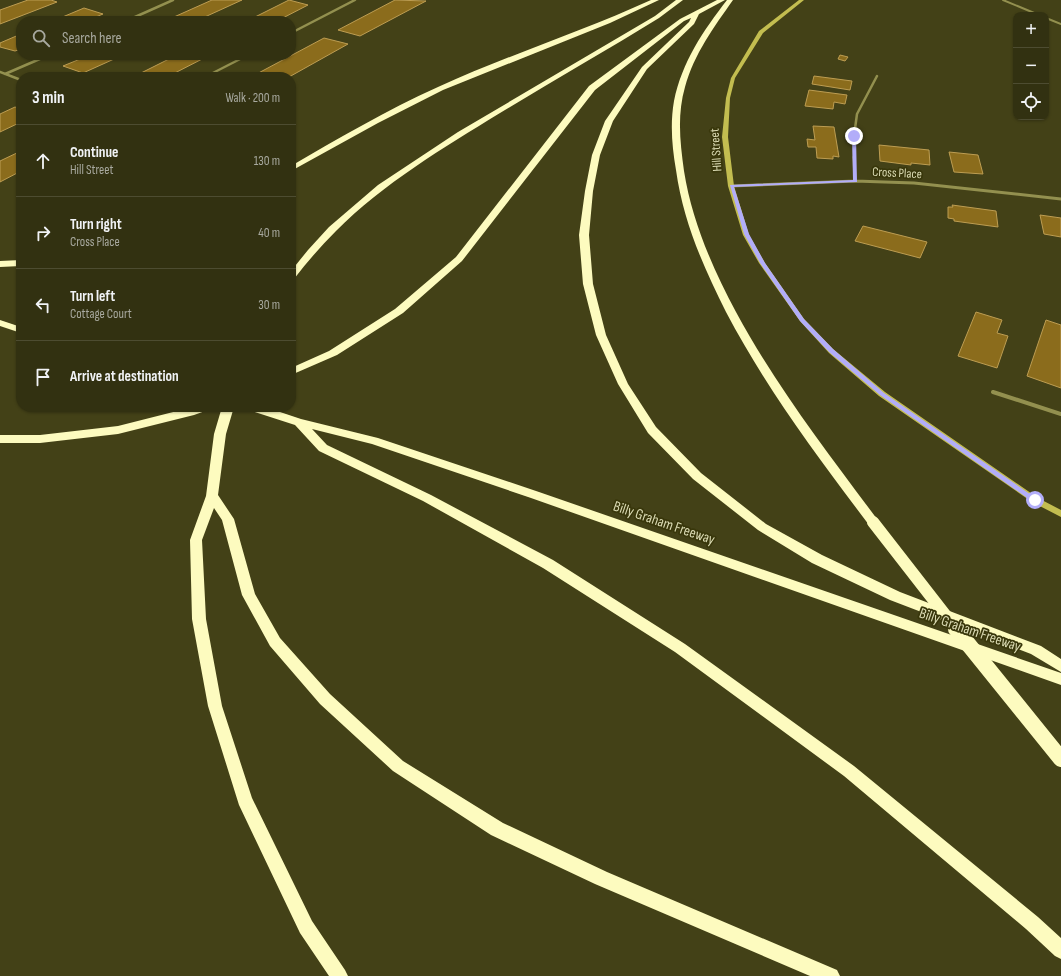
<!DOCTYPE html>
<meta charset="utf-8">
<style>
:root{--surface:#323111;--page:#3a391a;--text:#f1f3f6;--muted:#a8a99f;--line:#4d4c31}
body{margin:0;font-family:"Sofia Sans Condensed",sans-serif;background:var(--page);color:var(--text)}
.controls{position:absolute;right:12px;top:12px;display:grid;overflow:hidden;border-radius:8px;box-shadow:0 1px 3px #0004}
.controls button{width:36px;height:36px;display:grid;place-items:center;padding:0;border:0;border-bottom:1px solid var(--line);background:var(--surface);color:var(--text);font:20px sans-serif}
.stop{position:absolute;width:12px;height:12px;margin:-9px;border:3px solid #b2adf9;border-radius:50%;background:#fff}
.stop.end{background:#b2adf9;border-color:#fff;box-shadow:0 1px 4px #0008}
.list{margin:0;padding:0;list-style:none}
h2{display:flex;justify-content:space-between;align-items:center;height:52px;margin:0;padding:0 16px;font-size:17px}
h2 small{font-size:13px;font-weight:400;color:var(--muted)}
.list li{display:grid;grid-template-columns:26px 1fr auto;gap:12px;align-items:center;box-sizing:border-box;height:72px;padding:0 16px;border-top:1px solid var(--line)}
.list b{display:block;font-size:15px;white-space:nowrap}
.list p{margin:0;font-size:13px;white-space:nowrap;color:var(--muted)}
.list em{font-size:13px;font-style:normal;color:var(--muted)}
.icon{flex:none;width:22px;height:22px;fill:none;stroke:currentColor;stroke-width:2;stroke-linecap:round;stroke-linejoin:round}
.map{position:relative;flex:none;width:1061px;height:976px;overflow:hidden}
.search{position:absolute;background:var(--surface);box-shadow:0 1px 3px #0004;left:16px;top:16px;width:280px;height:44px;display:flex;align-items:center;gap:10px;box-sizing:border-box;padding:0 14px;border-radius:16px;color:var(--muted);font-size:15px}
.panel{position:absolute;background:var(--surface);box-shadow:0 1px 3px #0004;left:16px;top:72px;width:280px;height:340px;border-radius:16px}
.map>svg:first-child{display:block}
</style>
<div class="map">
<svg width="1061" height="976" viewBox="0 0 1061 976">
<rect width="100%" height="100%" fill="#434117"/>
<path fill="#8b6c1c" stroke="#bd9d52" d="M 28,0 L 51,0 L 57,2 L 0,24 L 0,10 Z
M 212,0 L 242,0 L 196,21 L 165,21 Z
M 289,0 L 308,5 L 277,21 L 247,21 Z
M 395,0 L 426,1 L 360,36 L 338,30 Z
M 84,8 L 103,14 L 86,21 L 53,21 Z
M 21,34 L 21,49 L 15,51 L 0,47 L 0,43 Z
M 324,38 L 348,44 L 289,77 L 251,77 Z
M 90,55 L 123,55 L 83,73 L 63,66 Z
M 177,55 L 210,55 L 167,77 L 133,77 Z
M 840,55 L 848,57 L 845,61 L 838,59 Z
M 814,76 L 852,81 L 850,90 L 812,84 Z
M 809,90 L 847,95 L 845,104 L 834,102 L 833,109 L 805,106 Z
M 15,107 L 21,109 L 21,122 L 0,132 L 0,114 Z
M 813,126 L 834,127 L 839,157 L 833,156 L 833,159 L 817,158 L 816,147 L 808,147 L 807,139 L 815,140 Z
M 879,145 L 929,150 L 930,165 L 911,163 L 911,165 L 880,161 Z
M 21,151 L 21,171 L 0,182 L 0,161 Z
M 949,152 L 978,155 L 983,174 L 954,172 Z
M 952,205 L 996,211 L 998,227 L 954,221 L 954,219 L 948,218 L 948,207 L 953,207 Z
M 1040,215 L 1061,218 L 1061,237 L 1044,234 Z
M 863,226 L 927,242 L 920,258 L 855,241 Z
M 976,312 L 1002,320 L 997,333 L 1008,336 L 997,368 L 958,356 Z
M 1046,320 L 1061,325 L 1061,388 L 1027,376 Z"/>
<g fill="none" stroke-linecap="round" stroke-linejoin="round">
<path stroke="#93904f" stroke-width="2" d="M 1003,0 L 1039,15
M 1046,18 L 1061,24"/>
<path stroke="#93904f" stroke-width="2.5" d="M 126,21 L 173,0
M 291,33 L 355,0
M 0,72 L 21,80
M 5,74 L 49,55
M 205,77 L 248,55
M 854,158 L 854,136 L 857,114 L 877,76"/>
<path stroke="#93904f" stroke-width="3" d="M 854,157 L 855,181
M 731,186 L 855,181 L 914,183 L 1061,199"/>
<path stroke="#93904f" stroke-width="4" d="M 993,392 L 1061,414"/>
<path fill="#c3bd50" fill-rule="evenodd" d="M 799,0 L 804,0 L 763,33 L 735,78 L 730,98 L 728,137 L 734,186 L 749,235 L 765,263 L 804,319 L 833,349 L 885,392 L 1038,498 L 1061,510 L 1061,517 L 1032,502 L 879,396 L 829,353 L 800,321 L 759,263 L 743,235 L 728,186 L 722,137 L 726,98 L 731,78 L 759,31 Z"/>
<path fill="#fdfbbf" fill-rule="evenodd" d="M 651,0 L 659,0 L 610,23 L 443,90 L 378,123 L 291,171 L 291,166 C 339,138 387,110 438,87 C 508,55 581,32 651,0 Z
M 676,0 L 683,0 L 659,18 C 607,50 553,81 500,113 C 443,148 384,183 336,231 C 321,246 307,262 294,279 L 291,280 L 291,271 L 308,250 L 329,227 L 378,185 L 458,132 L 655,16 Z
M 717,0 L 725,0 L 699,14 L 694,24 L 647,69 L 613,121 L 600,155 L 593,191 L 589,235 L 593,284 L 606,335 L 628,384 L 656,427 L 701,473 L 766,524 L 822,555 L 900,592 L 1041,646 L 1061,659 L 1061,672 L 1031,654 L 890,600 L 812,563 L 758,530 L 693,479 L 648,433 L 618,384 L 596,335 L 583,284 L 579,235 L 585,191 L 592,155 L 605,121 L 642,67 L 689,22 L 691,18 L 684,21 L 595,90 L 462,261 L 403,313 L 337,355 L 291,375 L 291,368 L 329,351 L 395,309 L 456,257 L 589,86 L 680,19 Z
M 727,0 L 733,0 C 714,27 694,54 685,87 C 677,115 680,142 684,171 C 692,221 712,267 736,312 C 776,386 827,452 877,519 L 879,522 L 877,525 L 873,527 L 869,525 C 817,456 766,388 726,312 C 703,266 683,221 676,170 C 672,147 670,124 674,101 C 682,62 703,31 727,0 Z
M 21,260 L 21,266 L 0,267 L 0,261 Z
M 0,320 L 21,327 L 21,333 L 0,326 Z
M 193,407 L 210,407 L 208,410 L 194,415 L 118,434 L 40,443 L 0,443 L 0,435 L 40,435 L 118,426 Z
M 222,407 L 234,407 L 226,434 L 218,495 L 234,519 L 255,594 L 280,638 L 330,694 L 403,761 L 503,823 L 607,872 L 837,970 L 840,976 L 810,976 L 595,884 L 491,835 L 393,771 L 320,704 L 270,646 L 242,595 L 222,520 L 214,508 L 202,540 L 206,619 L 222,706 L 252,798 L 312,921 L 345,970 L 348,976 L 329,976 L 300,933 L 239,805 L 208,706 L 192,619 L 190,540 L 206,496 L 214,434 Z
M 247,407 L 265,407 L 301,419 L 378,438 L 539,492 L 1061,673 L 1061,685 L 531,498 L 372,444 L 312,429 L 327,445 L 431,495 L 553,560 L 685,644 L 854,766 L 1038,917 L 1061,938 L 1061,959 L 1055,956 L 1026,929 L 844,776 L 675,652 L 543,568 L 423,501 L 319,451 L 295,425 L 249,410 Z"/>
<path stroke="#fdfbbf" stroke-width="12" d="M 873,522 L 957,630"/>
<path stroke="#fdfbbf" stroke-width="16" d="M 956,629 L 1061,759"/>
</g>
<path fill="#b2adf9" d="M 854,135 L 856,136 L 857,182 L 734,187 L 749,234 L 765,263 L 804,319 L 833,349 L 884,393 L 1037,499 L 1037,502 L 1033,502 L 880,395 L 829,352 L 800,321 L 760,263 L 744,234 L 730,185 L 853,180 L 852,136 Z"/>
<g text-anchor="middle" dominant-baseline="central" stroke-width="3.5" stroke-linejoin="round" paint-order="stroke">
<g font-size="13" fill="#dbdbb4" stroke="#39370b">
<text transform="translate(716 150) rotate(-94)">Hill Street</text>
<text transform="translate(897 173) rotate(3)">Cross Place</text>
</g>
<g font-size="15" fill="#dbdbb4" stroke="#39370b">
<text transform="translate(664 523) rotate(19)">Billy Graham Freeway</text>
<text transform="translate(970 630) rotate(19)">Billy Graham Freeway</text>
</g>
</g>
</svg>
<div class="controls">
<button>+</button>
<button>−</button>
<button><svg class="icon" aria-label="locate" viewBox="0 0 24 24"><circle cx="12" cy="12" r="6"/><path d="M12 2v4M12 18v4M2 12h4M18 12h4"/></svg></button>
</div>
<div class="stop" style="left:1035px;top:500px"></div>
<div class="stop end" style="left:854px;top:136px"></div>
<div class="search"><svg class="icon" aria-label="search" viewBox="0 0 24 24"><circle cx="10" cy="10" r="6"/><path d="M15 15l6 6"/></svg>Search here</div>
<section class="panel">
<h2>3 min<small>Walk · 200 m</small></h2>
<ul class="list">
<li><svg class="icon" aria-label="ahead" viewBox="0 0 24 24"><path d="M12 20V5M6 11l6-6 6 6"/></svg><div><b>Continue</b><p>Hill Street</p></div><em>130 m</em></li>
<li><svg class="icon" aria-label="right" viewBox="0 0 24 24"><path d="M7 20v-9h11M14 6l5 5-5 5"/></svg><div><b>Turn right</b><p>Cross Place</p></div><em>40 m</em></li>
<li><svg class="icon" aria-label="left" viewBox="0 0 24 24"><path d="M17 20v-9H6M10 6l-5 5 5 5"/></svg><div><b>Turn left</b><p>Cottage Court</p></div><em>30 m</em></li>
<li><svg class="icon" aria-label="arrive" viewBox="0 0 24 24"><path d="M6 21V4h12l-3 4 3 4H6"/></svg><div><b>Arrive at destination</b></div></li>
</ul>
</section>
</div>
